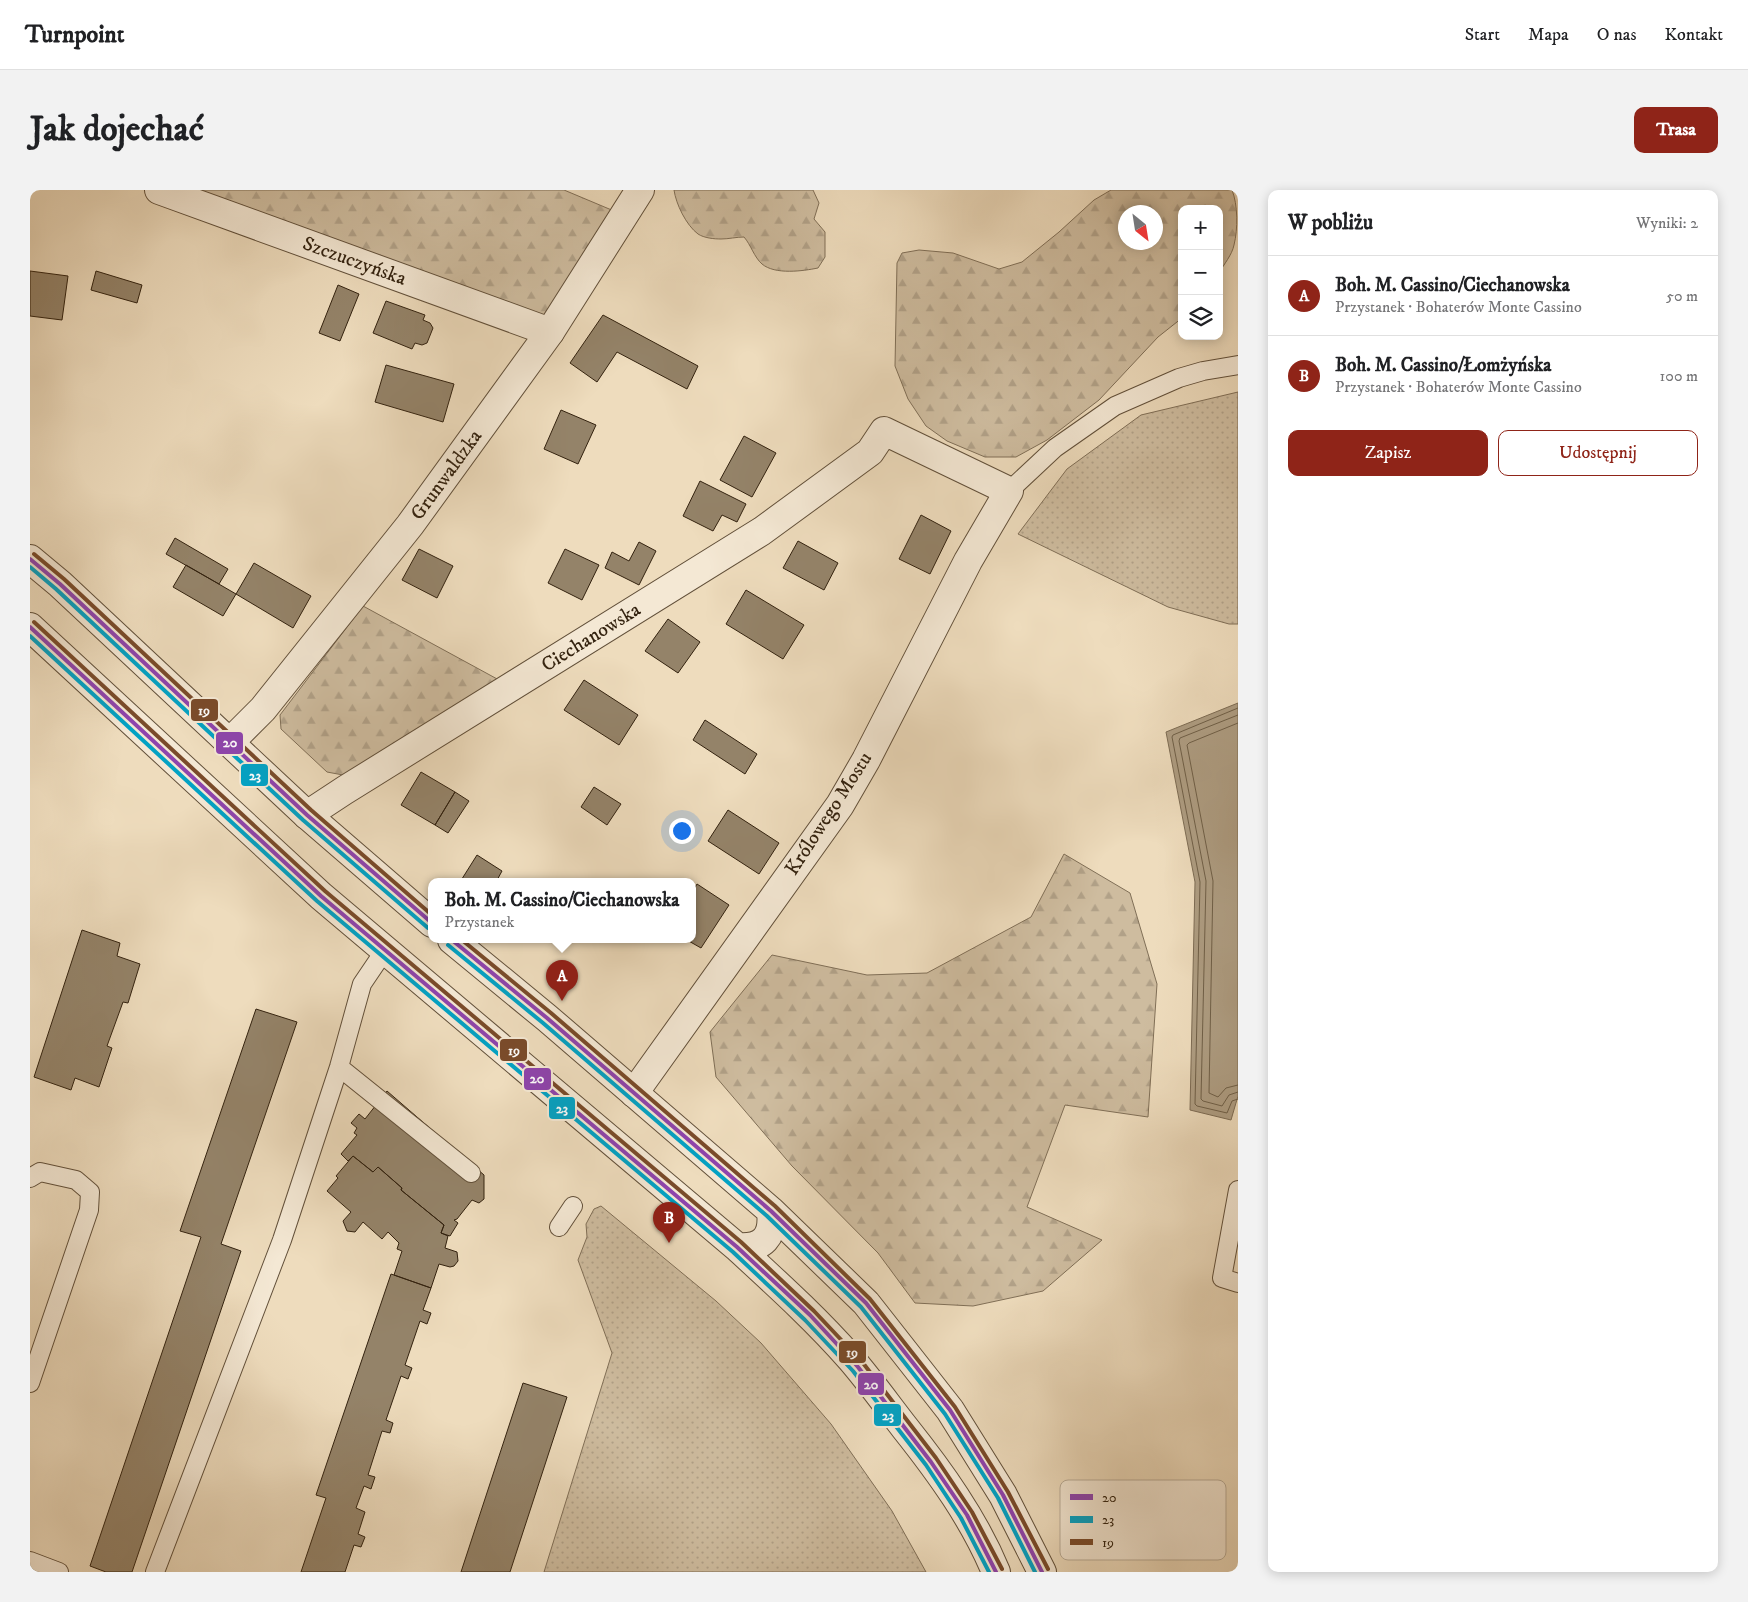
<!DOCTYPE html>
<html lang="pl">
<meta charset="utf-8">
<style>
:root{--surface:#fff;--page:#f2f2f2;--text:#202124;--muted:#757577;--line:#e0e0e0;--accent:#8f2418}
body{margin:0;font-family:"IM FELL DW Pica",serif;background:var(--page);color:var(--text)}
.controls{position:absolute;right:15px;top:15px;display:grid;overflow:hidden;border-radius:10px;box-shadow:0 2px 12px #0003}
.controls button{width:45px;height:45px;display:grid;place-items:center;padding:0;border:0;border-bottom:1px solid var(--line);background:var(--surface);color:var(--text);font:25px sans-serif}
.compass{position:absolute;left:1088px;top:15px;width:45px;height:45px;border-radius:50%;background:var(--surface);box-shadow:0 2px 12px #0003;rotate:150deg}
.you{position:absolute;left:651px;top:640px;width:18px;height:18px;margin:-12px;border:4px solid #fff;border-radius:50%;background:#1a73e8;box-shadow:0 0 0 8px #1a73e833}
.badge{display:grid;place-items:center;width:32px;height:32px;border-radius:50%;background:var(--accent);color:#fff;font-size:16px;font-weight:700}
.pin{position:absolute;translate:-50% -41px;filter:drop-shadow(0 1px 2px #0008)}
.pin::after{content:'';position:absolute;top:26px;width:18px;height:15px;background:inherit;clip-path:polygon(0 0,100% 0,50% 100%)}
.popup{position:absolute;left:398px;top:688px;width:268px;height:65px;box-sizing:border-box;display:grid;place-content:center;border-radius:10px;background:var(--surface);filter:drop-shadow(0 1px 4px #0005);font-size:16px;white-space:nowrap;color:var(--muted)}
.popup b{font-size:19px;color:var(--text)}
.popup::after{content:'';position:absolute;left:50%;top:100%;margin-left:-10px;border:10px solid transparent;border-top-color:var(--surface)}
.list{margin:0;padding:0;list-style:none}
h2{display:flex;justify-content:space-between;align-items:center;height:65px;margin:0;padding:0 20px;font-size:21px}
h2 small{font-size:16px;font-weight:400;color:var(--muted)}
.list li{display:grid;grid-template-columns:32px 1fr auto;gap:15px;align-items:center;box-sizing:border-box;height:80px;padding:0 20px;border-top:1px solid var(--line)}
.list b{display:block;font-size:19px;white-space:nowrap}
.list p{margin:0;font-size:16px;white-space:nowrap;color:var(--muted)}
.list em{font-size:16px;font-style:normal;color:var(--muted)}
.actions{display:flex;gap:10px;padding:15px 20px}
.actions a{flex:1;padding:11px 0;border:1px solid var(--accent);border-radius:10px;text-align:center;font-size:18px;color:var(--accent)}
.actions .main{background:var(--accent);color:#fff}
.icon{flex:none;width:28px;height:28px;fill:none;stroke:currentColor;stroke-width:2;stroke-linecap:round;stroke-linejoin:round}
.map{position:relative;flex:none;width:1208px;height:1382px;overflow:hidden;border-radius:10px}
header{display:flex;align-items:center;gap:30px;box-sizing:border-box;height:70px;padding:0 25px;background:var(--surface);border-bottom:1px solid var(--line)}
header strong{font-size:24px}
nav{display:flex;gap:28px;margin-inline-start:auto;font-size:18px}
.intro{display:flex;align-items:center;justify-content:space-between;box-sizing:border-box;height:120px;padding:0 30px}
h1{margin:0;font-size:35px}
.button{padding:12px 22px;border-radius:10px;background:var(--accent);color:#fff;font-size:18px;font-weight:700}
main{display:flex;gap:30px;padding:0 30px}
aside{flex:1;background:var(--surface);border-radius:10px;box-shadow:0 2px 12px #0003}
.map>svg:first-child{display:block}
</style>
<header>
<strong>Turnpoint</strong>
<nav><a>Start</a><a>Mapa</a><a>O nas</a><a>Kontakt</a></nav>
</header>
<div class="intro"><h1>Jak dojechać</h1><a class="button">Trasa</a></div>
<main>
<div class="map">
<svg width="1208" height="1382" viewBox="0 0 1208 1382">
<defs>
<pattern id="grass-dots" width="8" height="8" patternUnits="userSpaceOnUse" patternTransform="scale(1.25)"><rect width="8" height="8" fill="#cebc9f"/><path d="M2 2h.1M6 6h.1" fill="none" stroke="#b1a188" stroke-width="1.8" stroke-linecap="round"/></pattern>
<pattern id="forest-firs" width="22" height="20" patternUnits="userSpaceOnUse" patternTransform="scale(1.25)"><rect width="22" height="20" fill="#cebc9f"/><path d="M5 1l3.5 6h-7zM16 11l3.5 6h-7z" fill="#b1a188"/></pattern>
</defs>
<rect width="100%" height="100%" fill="#eedcbd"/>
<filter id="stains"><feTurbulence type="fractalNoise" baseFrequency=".004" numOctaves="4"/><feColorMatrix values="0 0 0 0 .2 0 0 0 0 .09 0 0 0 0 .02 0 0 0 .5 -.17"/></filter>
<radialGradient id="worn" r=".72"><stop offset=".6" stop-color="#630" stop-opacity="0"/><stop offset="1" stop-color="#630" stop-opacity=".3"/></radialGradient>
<path fill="url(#grass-dots)" stroke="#806f57" d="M 1208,202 L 1208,434 L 1199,434 L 1138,417 L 988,344 L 1037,279 L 1111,225 Z
M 571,1016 L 686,1111 L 731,1153 L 801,1234 L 862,1321 L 896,1382 L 514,1382 L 582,1163 L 548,1070 L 557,1047 L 556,1034 L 564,1019 Z"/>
<path fill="url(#forest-firs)" stroke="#806f57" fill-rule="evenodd" d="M 163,0 L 534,0 L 584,21 L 513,126 Z
M 644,0 L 783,0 L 789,13 L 784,29 L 795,42 L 795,67 L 788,78 C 773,81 745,85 732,74 C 724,67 721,55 714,47 C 706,47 699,49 691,49 C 684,49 674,48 668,44 C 656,35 646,14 644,0 Z
M 1081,0 L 1202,0 C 1208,15 1208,39 1204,55 C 1202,65 1194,74 1189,83 L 1189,19 L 1152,19 L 1152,128 L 1128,147 L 1069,210 L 1017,250 L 986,267 L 955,267 L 917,251 L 896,236 L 878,209 L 865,176 L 867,73 L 872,63 L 889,60 L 923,63 L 969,79 L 992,72 L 1029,42 L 1064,10 ZM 1126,22 L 1126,52 L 1096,52 L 1096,22 Z
M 333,416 L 469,490 L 313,585 L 297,582 L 251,539 L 250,525 Z
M 1034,664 L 1100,703 L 1127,794 L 1118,927 L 1035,915 L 997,1017 L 1072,1050 L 1013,1101 L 943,1116 L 885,1113 L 848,1063 L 762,976 L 686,887 L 680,842 L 742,765 L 837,785 L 897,783 L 1001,727 Z"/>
<path fill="#ae9d82" stroke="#7d6c54" d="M 1208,513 L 1208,906 L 1201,930 L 1160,920 L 1165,692 L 1136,542 Z"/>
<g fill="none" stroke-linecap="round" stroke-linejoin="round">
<path stroke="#706048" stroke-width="1" d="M 1208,518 L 1143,545 L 1142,547 L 1170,692 L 1165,914 L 1167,916 L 1197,923 L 1202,911 L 1208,909
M 1208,525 L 1150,548 L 1149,551 L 1176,691 L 1171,909 L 1173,911 L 1192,916 L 1199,905 L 1208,902
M 1208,533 L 1159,553 L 1157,555 L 1183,691 L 1179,903 L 1188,907 L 1196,898 L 1208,895"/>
</g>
<path fill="#948369" stroke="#33220f" d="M 0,81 L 38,86 L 32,130 L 0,126 Z
M 66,81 L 112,95 L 107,113 L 61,100 Z
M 308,95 L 329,104 L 310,151 L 289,143 Z
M 356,111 L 395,125 L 393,130 L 400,133 L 403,138 L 397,153 L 392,155 L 385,153 L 382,159 L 343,143 Z
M 573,125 L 668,176 L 657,199 L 587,162 L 567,192 L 540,173 Z
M 356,175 L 424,194 L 413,232 L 345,212 Z
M 531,220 L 566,235 L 548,274 L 514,259 Z
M 714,246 L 746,263 L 722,307 L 690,290 Z
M 670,291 L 716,314 L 707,332 L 692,325 L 683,341 L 653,326 Z
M 891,325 L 921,341 L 900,384 L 869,369 Z
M 145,348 L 198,379 L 189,394 L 136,364 Z
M 768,351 L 808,373 L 794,400 L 753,378 Z
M 609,352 L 626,361 L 609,395 L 575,378 L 582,362 L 599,371 Z
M 389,359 L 423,376 L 407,408 L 372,390 Z
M 535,359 L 569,375 L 552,410 L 518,393 Z
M 224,373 L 281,406 L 263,438 L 206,404 Z
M 156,375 L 206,404 L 193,426 L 143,397 Z
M 716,400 L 774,435 L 753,469 L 696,434 Z
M 638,429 L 670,452 L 648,483 L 615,461 Z
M 554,490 L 608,525 L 589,555 L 534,520 Z
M 675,530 L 727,564 L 715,584 L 663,550 Z
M 391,582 L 425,602 L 405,635 L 371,615 Z
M 564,597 L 591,614 L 577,635 L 551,617 Z
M 425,602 L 439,611 L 418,643 L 405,635 Z
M 698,620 L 749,653 L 729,684 L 678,651 Z
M 447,665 L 472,681 L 466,692 L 430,692 Z
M 667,694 L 699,715 L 671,758 L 657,750 L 662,750 L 662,703 Z
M 52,740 L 90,753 L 87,766 L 110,774 L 98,813 L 93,812 L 77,856 L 82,858 L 69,897 L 45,888 L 41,900 L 4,887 Z
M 226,819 L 267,832 L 191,1054 L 211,1061 L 102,1382 L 76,1382 L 60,1376 L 171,1047 L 150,1041 Z
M 357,901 L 454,985 L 454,1009 L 449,1013 L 442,1010 L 427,1029 L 424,1030 L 428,1033 L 420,1046 L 411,1043 L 414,1035 L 371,1000 L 372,998 L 348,977 L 343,982 L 323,966 L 318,971 L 311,964 L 327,945 L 324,943 L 327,938 L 321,933 L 329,924 L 335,929 Z
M 323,966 L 343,982 L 348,977 L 372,998 L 371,1000 L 414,1035 L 411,1043 L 418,1046 L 415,1058 L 427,1062 L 428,1071 L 424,1076 L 420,1077 L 409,1074 L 401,1098 L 364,1085 L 372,1061 L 367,1059 L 369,1053 L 358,1042 L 352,1049 L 333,1032 L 325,1042 L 317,1041 L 313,1031 L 321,1022 L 297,1001 L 308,988 L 306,986 Z
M 361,1084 L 401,1098 L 393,1120 L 401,1123 L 397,1134 L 390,1131 L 375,1175 L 382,1178 L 378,1189 L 371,1186 L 356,1230 L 363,1233 L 360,1243 L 352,1241 L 338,1285 L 345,1287 L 341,1299 L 334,1296 L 326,1318 L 335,1322 L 328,1344 L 335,1347 L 331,1357 L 324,1355 L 315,1382 L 271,1382 L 296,1308 L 286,1305 Z
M 493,1193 L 537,1207 L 480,1382 L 431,1382 Z"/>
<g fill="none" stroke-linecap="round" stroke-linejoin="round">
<defs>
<path id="service" d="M 979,301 L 1025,258 L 1085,216 L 1149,188 L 1173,181 L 1208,175
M 309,877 L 441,983
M 0,988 L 10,982 L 46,990 L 60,1002 L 59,1020 L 0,1193
M 1208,1000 L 1192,1088 L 1208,1093
M 529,1037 L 543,1016
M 0,1371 L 29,1382
M 125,1382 L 252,1050 L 309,877 L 332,794 L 355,760"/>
<g id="minor">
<path id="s1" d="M 129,0 L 520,142"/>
<path id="s2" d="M 200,552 L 233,519 L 380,335 L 520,142 L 610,0"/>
<path id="s3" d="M 277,625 L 315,600 L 732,341 L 840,262 L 854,241 L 979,301 L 938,371 L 836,570 L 810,615 L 604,903"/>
</g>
<path id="tertiary" d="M 0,369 L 30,394 L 277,625 L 402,733
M 0,437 L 291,706 L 707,1057 C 746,1093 786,1129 821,1169 C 840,1191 857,1215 875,1238 C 910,1282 944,1329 966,1382
M 422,750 L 517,828 L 741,1021 L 836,1113 L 920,1220 L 973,1305 L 1012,1382
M 707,1057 C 733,1059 744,1047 741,1021"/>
</defs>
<use href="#service" stroke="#62503a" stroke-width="20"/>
<use href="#minor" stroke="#62503a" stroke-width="30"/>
<use href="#tertiary" stroke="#62503a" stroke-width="30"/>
<use href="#service" stroke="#f4e8d4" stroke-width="18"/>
<use href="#minor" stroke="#f4e8d4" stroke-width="28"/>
<use href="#tertiary" stroke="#f4e8d4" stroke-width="28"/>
<defs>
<path id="bus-1" d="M 0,369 L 30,394 L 277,625 L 402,733
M 0,437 L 291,706 L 707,1057 L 780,1125 L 828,1177 L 901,1272 L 937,1325 L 966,1382
M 422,750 L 517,828 L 741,1021 L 836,1113 L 920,1220 L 973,1305 L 1012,1382"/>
<path id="bus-2" d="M 0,377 L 26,399 L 273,630 L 398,738
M 0,446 L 287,711 L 703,1062 L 775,1130 L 823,1181 L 896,1275 L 931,1328 L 959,1382
M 418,755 L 513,833 L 737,1026 L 831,1117 L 915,1224 L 968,1308 L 1005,1382"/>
<path id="bus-3" d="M 4,364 L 34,389 L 281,620 L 402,725
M 4,432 L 295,701 L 711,1052 L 784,1121 L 833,1173 L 906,1268 L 942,1322 L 972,1379
M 432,750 L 521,823 L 745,1016 L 840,1109 L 925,1217 L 978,1302 L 1018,1379"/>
</defs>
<use href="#bus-1" stroke="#f4e8d4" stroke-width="8"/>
<use href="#bus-2" stroke="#f4e8d4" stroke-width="8"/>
<use href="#bus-3" stroke="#f4e8d4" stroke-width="8"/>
<use href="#bus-1" stroke="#8e44ad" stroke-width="4"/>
<use href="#bus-2" stroke="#03a2c4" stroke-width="4"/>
<use href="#bus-3" stroke="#7a4b2a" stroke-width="4"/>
</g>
<g text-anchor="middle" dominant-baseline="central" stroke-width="4" stroke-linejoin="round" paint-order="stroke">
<g font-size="20" fill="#33220f" stroke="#f4e8d4">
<text stroke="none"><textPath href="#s1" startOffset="208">Szczuczyńska</textPath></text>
<text stroke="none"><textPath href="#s2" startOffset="344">Grunwaldzka</textPath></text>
<text stroke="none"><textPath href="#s3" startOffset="335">Ciechanowska</textPath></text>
<text transform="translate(799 624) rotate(-57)">Królowego Mostu</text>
</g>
</g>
<rect x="1030" y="1290" width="166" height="80" rx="8" fill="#f4e8d4" stroke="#baad99" stroke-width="1"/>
<rect x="1040" y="1304" width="23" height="6" fill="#8e44ad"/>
<rect x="1040" y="1326" width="23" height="7" fill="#03a2c4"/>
<rect x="1040" y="1349" width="23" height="6" fill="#7a4b2a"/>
<g font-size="14" fill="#33220f">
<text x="1072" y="1312">20</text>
<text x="1072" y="1334">23</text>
<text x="1072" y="1357">19</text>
</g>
<g stroke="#f4e8d4" stroke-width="2">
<rect x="160" y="508" width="29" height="24" rx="5" fill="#7a4b2a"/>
<rect x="185" y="541" width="29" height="24" rx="5" fill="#8e44ad"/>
<rect x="210" y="573" width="29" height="24" rx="5" fill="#03a2c4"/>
<rect x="469" y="848" width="29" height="24" rx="5" fill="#7a4b2a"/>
<rect x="493" y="877" width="29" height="24" rx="5" fill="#8e44ad"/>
<rect x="518" y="906" width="28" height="24" rx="5" fill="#03a2c4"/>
<rect x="808" y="1150" width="29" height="24" rx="5" fill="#7a4b2a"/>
<rect x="827" y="1182" width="28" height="24" rx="5" fill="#8e44ad"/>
<rect x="843" y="1213" width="29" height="24" rx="5" fill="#03a2c4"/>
</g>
<g font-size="14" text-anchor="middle" font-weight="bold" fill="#fff">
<text x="174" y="525">19</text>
<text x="200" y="557">20</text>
<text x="225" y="590">23</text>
<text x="484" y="865">19</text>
<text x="507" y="893">20</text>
<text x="532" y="923">23</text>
<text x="822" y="1167">19</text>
<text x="841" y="1199">20</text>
<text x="858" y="1230">23</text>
</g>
<rect width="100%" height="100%" filter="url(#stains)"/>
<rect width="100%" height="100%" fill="url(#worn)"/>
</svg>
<div class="controls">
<button>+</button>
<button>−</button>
<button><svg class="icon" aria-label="layers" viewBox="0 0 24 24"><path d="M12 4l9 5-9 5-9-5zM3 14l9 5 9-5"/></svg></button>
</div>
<svg class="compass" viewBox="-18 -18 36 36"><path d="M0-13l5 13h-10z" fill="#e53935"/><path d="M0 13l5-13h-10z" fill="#757577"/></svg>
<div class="you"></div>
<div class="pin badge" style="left:532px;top:811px">A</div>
<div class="popup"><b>Boh. M. Cassino/Ciechanowska</b>Przystanek</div>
<div class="pin badge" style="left:639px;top:1053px">B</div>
</div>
<aside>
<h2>W pobliżu<small>Wyniki: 2</small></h2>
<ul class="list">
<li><span class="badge">A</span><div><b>Boh. M. Cassino/Ciechanowska</b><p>Przystanek · Bohaterów Monte Cassino</p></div><em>50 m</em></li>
<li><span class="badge">B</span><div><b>Boh. M. Cassino/Łomżyńska</b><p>Przystanek · Bohaterów Monte Cassino</p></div><em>100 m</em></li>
</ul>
<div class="actions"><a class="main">Zapisz</a><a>Udostępnij</a></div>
</aside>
</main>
